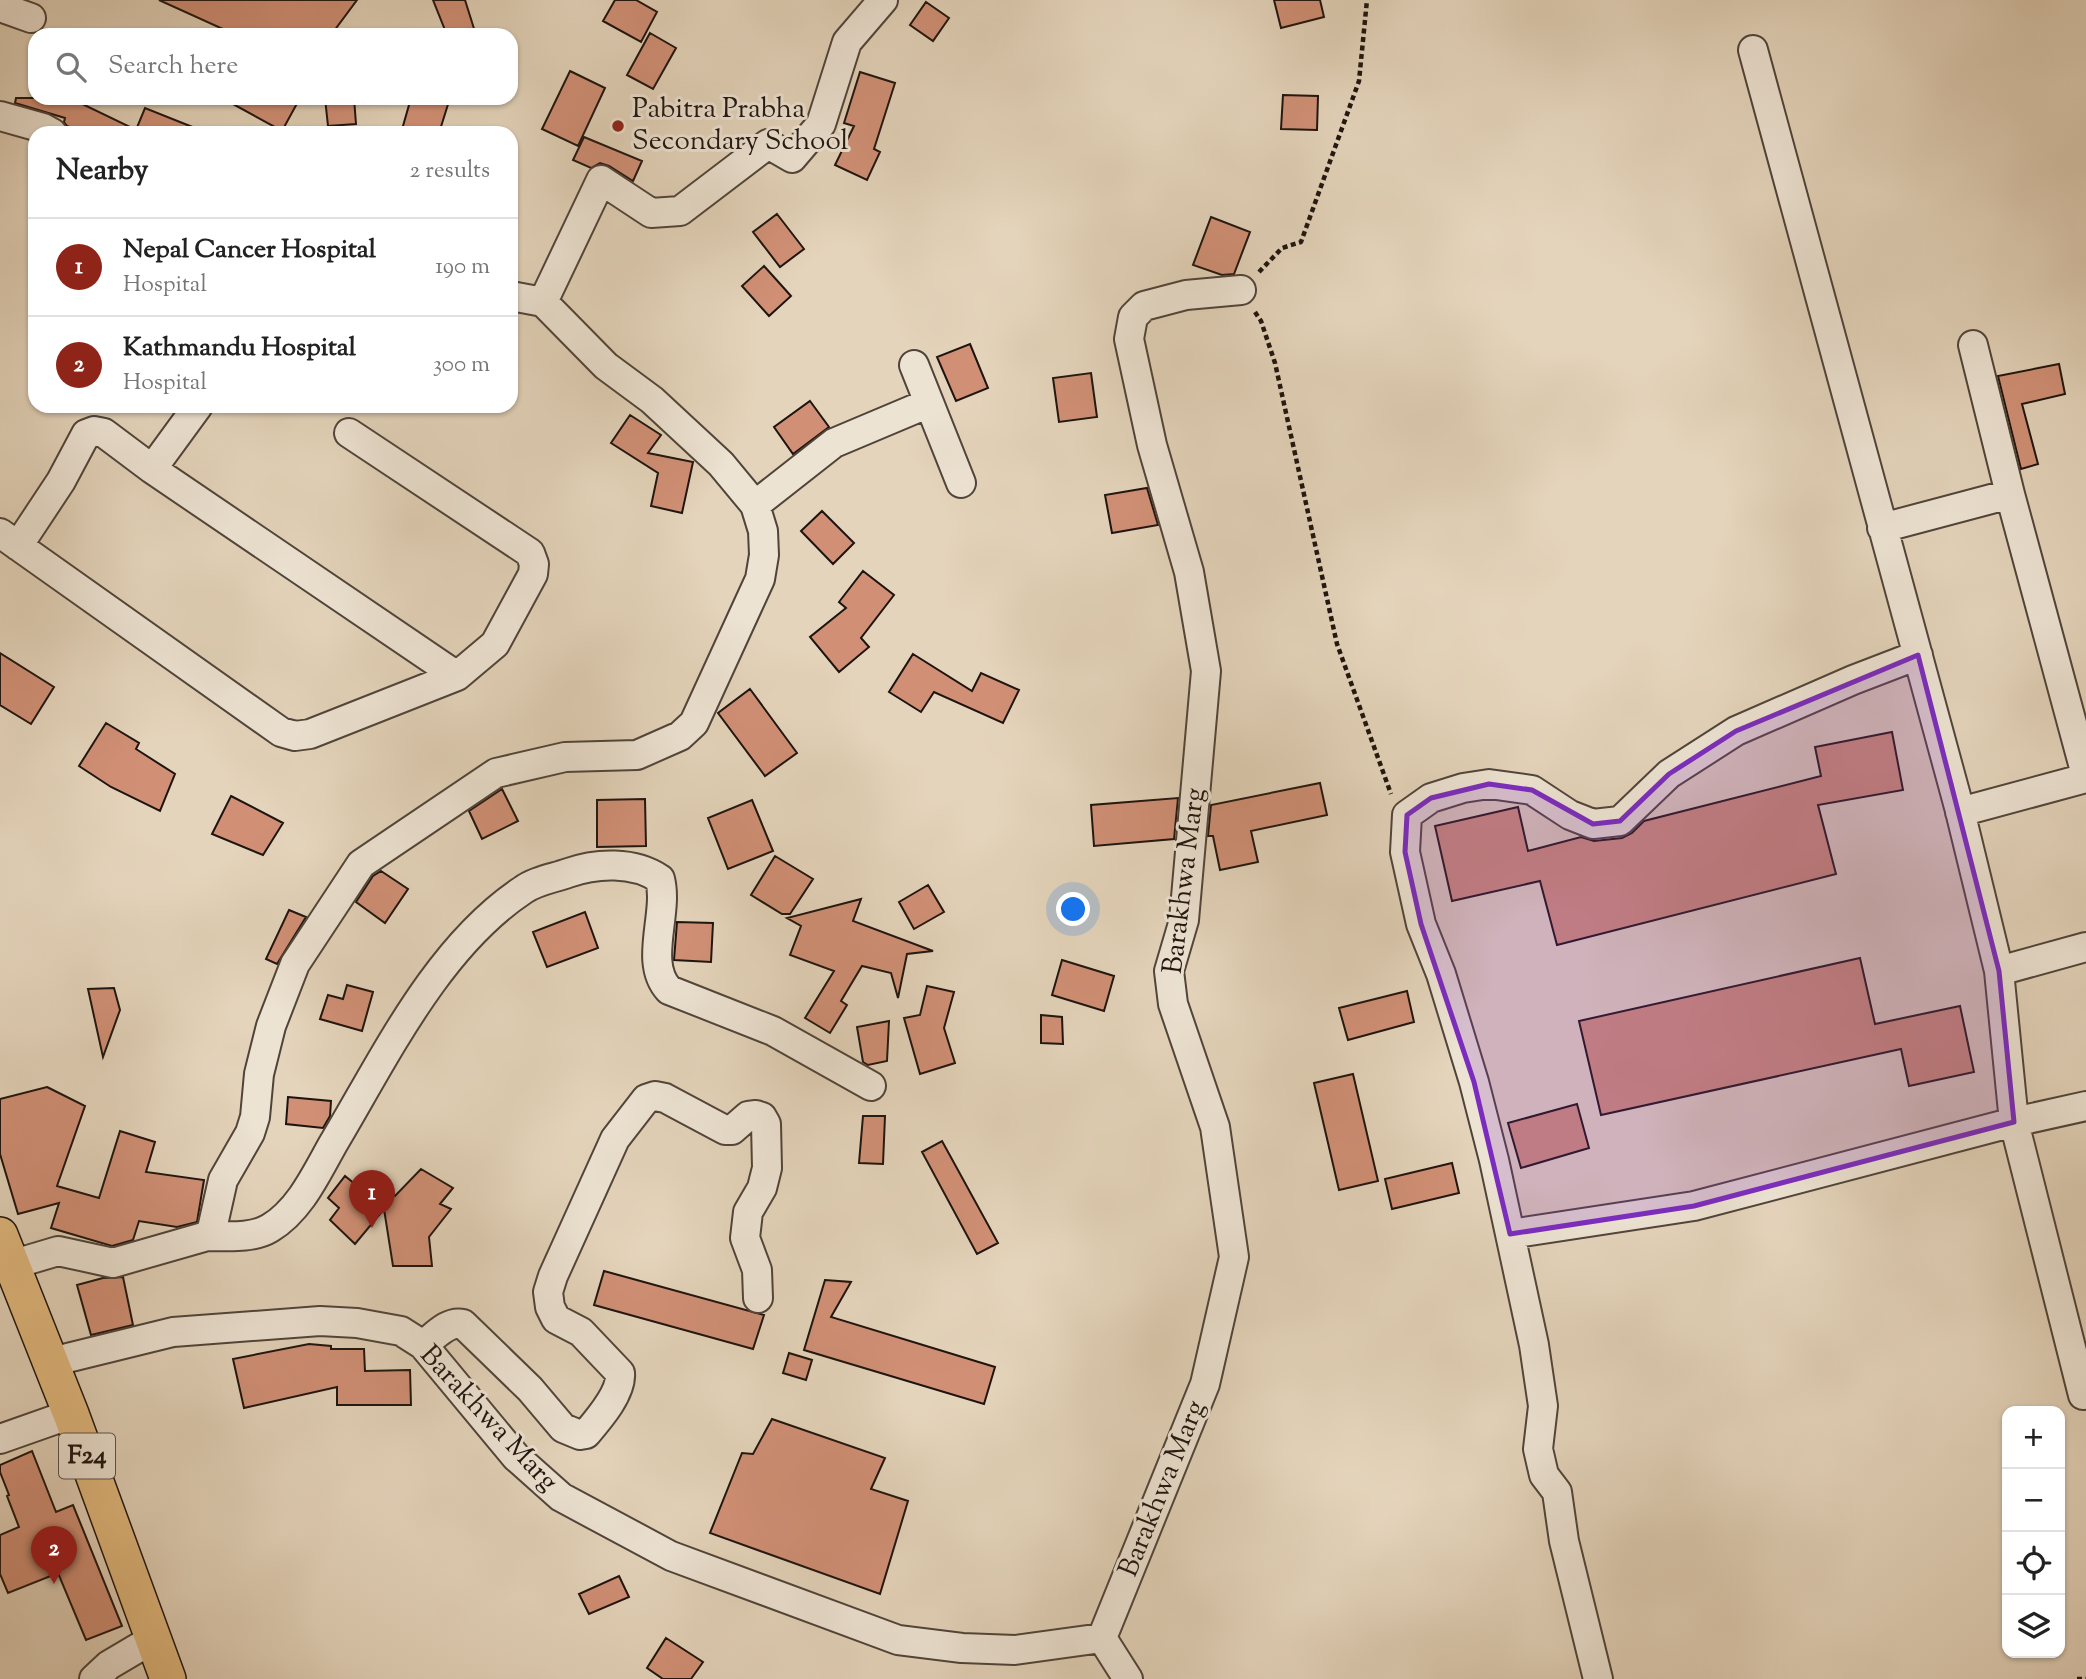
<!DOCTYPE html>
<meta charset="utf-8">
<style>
:root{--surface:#fff;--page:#f6f6f6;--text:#222;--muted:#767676;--line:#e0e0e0;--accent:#8f2418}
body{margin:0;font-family:"Sorts Mill Goudy",serif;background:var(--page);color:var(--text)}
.controls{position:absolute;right:21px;bottom:21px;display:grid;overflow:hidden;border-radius:14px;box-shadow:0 2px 5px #0004}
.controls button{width:63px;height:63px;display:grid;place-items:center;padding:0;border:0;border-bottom:2px solid var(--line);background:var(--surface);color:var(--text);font:35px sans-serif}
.you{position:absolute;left:1074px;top:910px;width:24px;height:24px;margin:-18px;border:5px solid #fff;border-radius:50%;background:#1a73e8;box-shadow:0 0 0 10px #1a73e833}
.badge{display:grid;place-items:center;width:46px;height:46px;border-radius:50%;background:var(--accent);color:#fff;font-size:23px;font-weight:700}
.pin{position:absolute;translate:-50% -58px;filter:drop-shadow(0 2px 4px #0008)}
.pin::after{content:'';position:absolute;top:37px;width:24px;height:21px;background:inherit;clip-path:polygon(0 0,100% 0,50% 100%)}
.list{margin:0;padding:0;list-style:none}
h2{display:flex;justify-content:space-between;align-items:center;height:91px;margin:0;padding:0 28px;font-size:30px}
h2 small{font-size:23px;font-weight:400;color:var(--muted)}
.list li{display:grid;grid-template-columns:46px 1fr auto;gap:21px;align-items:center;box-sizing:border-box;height:98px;padding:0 28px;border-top:2px solid var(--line)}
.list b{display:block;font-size:26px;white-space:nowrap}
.list p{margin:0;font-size:23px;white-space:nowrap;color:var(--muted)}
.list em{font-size:23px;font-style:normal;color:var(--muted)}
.icon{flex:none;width:38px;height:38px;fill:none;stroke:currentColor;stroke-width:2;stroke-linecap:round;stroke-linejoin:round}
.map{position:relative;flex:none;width:2086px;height:1679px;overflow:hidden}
.search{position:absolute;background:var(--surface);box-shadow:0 2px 5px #0004;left:28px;top:28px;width:490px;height:77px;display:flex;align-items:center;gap:18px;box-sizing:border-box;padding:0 24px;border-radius:21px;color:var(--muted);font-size:26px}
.panel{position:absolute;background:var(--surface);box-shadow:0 2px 5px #0004;left:28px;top:126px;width:490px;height:287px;border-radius:21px}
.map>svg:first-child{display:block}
</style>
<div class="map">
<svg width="2086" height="1679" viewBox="0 0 2086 1679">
<rect width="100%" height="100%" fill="#e4d4bb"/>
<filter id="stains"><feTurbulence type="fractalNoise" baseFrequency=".00286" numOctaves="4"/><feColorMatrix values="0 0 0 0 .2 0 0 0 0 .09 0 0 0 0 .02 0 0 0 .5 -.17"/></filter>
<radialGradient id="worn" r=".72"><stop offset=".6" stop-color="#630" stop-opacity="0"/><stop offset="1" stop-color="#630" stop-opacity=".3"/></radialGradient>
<path fill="#d19076" stroke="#1e140f" stroke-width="2" d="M 159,0 L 357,0 L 331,35 L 236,35 Z
M 433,0 L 465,0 L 476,35 L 447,35 Z
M 615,0 L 636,0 L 657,12 L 641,42 L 603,21 Z
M 1274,0 L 1320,0 L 1324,17 L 1281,28 Z
M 926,2 L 949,18 L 933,41 L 910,25 Z
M 650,33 L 676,48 L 653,89 L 627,75 Z
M 570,71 L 605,88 L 578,146 L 542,129 Z
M 860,72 L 895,83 L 874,149 L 880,152 L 867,180 L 835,165 L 854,126 L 844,123 Z
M 1283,95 L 1318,96 L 1317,130 L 1281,129 Z
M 16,98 L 70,98 L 136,130 L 145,108 L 205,132 L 82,133 L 67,126 L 64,122 L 65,118 L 15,103 Z
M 222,98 L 300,98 L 282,131 Z
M 325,98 L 354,98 L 356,124 L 328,126 Z
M 411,98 L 450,98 L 439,133 L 401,133 Z
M 584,137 L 642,161 L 633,181 L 609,166 L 600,163 L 591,168 L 573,160 Z
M 777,214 L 804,249 L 780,267 L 753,232 Z
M 1211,217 L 1250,232 L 1234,274 L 1222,275 L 1193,265 Z
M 764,266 L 791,296 L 769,316 L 742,286 Z
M 970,344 L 988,388 L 956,401 L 937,357 Z
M 2059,364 L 2065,394 L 2022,404 L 2038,464 L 2021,469 L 1998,376 Z
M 1091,373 L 1097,417 L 1059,422 L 1053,378 Z
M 810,401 L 829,427 L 793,454 L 774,427 Z
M 630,415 L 661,435 L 648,453 L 693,462 L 682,513 L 651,506 L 658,473 L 611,443 Z
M 1147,488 L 1158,525 L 1112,533 L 1105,495 Z
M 822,511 L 854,543 L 833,564 L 801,531 Z
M 863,571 L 894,595 L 861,638 L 869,647 L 839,672 L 810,637 L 846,608 L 839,602 Z
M 0,653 L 54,687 L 31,724 L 0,705 Z
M 913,654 L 972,691 L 981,673 L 1019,690 L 1003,723 L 934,692 L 921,712 L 889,692 Z
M 750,689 L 797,753 L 765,776 L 718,713 Z
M 106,723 L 139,743 L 136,749 L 175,774 L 160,811 L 111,787 L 79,766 Z
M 1892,732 L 1903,790 L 1818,805 L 1836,874 L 1557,945 L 1540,881 L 1452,901 L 1435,826 L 1518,807 L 1528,851 L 1581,837 L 1594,841 L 1622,838 L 1632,833 L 1644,821 L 1821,776 L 1815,747 Z
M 1320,783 L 1327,815 L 1251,831 L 1258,862 L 1220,870 L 1213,836 L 1208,836 L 1211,805 Z
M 502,789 L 518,821 L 482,839 L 469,811 Z
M 231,796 L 283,823 L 263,855 L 212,834 Z
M 1178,798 L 1174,839 L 1094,846 L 1091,805 Z
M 645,799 L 646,846 L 597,847 L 597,800 Z
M 752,800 L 773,851 L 728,869 L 708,818 Z
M 775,856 L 813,879 L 790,914 L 782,914 L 751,895 Z
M 381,871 L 408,889 L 385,923 L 356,902 L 373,876 Z
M 928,885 L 944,912 L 914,929 L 899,902 Z
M 861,899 L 853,921 L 933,951 L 907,954 L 898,998 L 891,973 L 862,966 L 841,1001 L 847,1005 L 830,1033 L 805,1018 L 834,971 L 790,955 L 801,926 L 787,918 Z
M 289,910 L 306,917 L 277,964 L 266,959 Z
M 585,912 L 598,948 L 547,967 L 533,932 Z
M 677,922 L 713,923 L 711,962 L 674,960 Z
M 1860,958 L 1875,1024 L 1960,1006 L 1974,1072 L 1909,1086 L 1901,1049 L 1601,1115 L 1579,1021 Z
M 1062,960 L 1114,976 L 1104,1011 L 1052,995 Z
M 347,985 L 373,992 L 362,1031 L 320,1019 L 328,995 L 343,999 Z
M 927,986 L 954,992 L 944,1028 L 955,1063 L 920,1074 L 904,1018 L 920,1015 Z
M 114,988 L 120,1010 L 103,1057 L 88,989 Z
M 1407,991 L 1414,1022 L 1348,1040 L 1339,1008 Z
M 1041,1015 L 1062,1017 L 1063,1044 L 1041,1043 Z
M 889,1021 L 887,1061 L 868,1065 L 863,1062 L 857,1027 Z
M 1353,1074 L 1378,1181 L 1339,1190 L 1314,1083 Z
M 47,1087 L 85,1106 L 57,1186 L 99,1198 L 120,1131 L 155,1142 L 146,1172 L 204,1180 L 197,1222 L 177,1227 L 139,1221 L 133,1240 L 112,1246 L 51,1228 L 59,1203 L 18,1214 L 0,1154 L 0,1099 Z
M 288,1097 L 331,1101 L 330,1116 L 323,1128 L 286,1124 Z
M 1577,1104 L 1589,1148 L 1521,1168 L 1508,1123 Z
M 863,1116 L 885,1116 L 883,1164 L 859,1163 Z
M 942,1141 L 998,1243 L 977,1254 L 922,1152 Z
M 1452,1163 L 1459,1193 L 1392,1209 L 1385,1179 Z
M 421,1169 L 453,1188 L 440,1204 L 451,1209 L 429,1237 L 432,1266 L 393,1266 L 384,1209 L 355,1244 L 330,1220 L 339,1208 L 328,1198 L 345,1176 L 367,1194 L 379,1183 L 395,1196 Z
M 604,1271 L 764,1315 L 753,1349 L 594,1305 Z
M 123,1277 L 133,1325 L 91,1335 L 77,1285 L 103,1278 Z
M 825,1280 L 851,1282 L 831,1317 L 995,1367 L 984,1404 L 804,1350 Z
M 309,1344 L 331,1346 L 331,1349 L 364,1349 L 365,1371 L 410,1370 L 411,1405 L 337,1405 L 337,1387 L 244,1408 L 233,1359 Z
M 789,1353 L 812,1360 L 806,1380 L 783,1373 Z
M 772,1419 L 885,1458 L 871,1489 L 908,1501 L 880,1594 L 710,1533 L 742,1453 L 753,1454 Z
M 32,1451 L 56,1512 L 73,1505 L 122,1626 L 86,1640 L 58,1573 L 8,1593 L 0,1574 L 0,1535 L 19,1527 L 7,1496 L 9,1495 L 0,1472 L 0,1465 Z
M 619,1576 L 629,1597 L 589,1614 L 579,1594 Z
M 666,1638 L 703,1662 L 691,1679 L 663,1679 L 647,1668 Z"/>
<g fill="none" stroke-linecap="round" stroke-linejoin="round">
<defs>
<path id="minor" d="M 0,7 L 31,18
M 0,116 L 43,128 L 52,133
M 543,302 L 601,180 L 651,213 L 680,211 L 768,144 L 792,158 L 821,124 L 847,42 L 883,0
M 1973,345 L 2010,494 L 2086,775
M 914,365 L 961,483
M 152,469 L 198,406
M 755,505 L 834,443 L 929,403
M 1882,528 L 2010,494
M 0,533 L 281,732 L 295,736 L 310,734 L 457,676 L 495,644 L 533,574 L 534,564 L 530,553 L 349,433
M 18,546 L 61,481 L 86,434 L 94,431 L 104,433 L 152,469 L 457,676
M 1960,812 L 2086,778
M 1999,971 L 2086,947
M 1510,1234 L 1694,1206 L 2014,1122 L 1999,971 L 1959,807 L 1753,50
M 207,1236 C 226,1236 252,1239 270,1228 C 300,1210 316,1174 333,1144 C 385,1057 437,947 523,890 C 535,881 554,878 568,873 C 596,863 634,861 660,879 C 669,914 643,962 669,990 L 773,1031 L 871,1086
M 11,1265 L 58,1251 L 113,1263 L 207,1236 L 212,1229 L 223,1180 L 250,1133 L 255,1117 L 259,1074 L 271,1026 L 295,964 L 361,864 L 496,773 L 565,757 L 637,755 L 680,736 L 694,723 L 760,579 L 764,555 L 763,531 L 755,505 L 721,464 L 652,400 L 606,366 L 543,302 L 511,296
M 423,1345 C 434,1337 448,1320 463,1324 L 530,1389 L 563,1428 L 580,1435 L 586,1434 C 598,1420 622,1393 620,1373 L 581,1332 L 556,1319 L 550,1307 L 548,1292 L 553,1276 L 615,1139 L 646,1099 L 655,1096 L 665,1098 L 725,1130 L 732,1130 L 748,1116 L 756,1115 L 762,1117 L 766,1124 L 767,1168 L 762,1188 L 748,1212 L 745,1238 L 757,1270 L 758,1298
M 51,1362 L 173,1332 L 320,1321 L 357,1323 L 401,1331 L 423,1345 L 516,1457 L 561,1497 L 671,1556 L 898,1640 L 962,1648 L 1015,1650 L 1102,1638 L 1205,1384 L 1234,1257 L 1215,1127 L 1173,1004 L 1169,971 L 1184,920 L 1206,671 L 1189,572 L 1152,445 L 1129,339 L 1133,317 L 1144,306 L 1186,295 L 1241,290
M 2083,1395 L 2014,1122 L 2086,1106
M 0,1439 L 71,1414
M 1102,1638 L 1128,1679
M 94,1679 L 109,1665 L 153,1639
M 1598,1679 L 1564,1541 L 1557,1492 L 1544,1475 L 1538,1449 L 1543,1406 L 1534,1345 L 1494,1160 L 1474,1082 L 1441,974 L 1421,924 L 1405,852 L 1407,815 L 1431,798 L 1463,788 L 1489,784 L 1532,790 L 1570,815 L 1593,824 L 1620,821 L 1669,774 L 1736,731 L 1853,680 L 1918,655"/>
<path id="major" d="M 0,1235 L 71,1414 L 168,1679"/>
</defs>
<use href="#minor" stroke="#50443a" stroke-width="32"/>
<use href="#major" stroke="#1e140f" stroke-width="38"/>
<path stroke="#1e140f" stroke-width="4.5" stroke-dasharray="5 3.5" stroke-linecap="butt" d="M 1259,272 L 1282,248 L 1301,242 L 1359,81 L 1367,0
M 1255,312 L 1261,321 L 1275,363 L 1337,644 L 1391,794
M 2077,1679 L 2086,1679"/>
<use href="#minor" stroke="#ede3d3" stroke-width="28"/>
<use href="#major" stroke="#e2ba7e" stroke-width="35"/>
</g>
<path fill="#7b2cbf" fill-opacity="0.2" stroke="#7b2cbf" stroke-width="5" stroke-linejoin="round" d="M 1918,655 L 1999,971 L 2014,1122 L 1694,1206 L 1510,1234 L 1474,1082 L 1421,924 L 1405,852 L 1407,815 L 1431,798 L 1489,784 L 1532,790 L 1593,824 L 1620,821 L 1669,774 L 1736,731 Z"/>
<circle fill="#8f2418" stroke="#ede3d3" stroke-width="2.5" cx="618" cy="126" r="7"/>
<g text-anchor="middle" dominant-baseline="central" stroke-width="6" stroke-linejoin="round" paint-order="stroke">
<rect fill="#ede3d3" stroke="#5c524a" stroke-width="2" x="59" y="1433.5" width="56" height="45" rx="5"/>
<g font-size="26" font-weight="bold" fill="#1e140f">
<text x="87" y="1456">F24</text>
</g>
<g font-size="28" fill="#1e140f" stroke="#ede3d3" text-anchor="start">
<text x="632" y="110">Pabitra Prabha<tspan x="632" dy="32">Secondary School</tspan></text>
</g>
<g font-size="28" fill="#1e140f" stroke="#ede3d3">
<text transform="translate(1185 881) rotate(-83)">Barakhwa Marg</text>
<text transform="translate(488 1419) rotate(47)">Barakhwa Marg</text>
<text transform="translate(1163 1489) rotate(-68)">Barakhwa Marg</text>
</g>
</g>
<rect width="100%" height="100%" filter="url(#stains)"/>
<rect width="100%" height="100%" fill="url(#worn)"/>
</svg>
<div class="controls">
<button>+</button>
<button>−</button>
<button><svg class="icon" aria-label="locate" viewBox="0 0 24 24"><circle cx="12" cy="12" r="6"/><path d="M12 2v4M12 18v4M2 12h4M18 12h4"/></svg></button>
<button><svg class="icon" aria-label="layers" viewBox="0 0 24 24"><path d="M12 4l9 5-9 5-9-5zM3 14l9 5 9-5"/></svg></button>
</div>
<div class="you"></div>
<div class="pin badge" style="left:372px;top:1228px">1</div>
<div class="pin badge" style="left:54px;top:1584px">2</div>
<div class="search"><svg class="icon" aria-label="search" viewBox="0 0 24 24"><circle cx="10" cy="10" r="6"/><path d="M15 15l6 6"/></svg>Search here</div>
<section class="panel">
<h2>Nearby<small>2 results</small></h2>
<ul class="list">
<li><span class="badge">1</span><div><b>Nepal Cancer Hospital</b><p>Hospital</p></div><em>190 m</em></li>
<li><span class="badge">2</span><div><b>Kathmandu Hospital</b><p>Hospital</p></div><em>300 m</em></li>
</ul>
</section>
</div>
